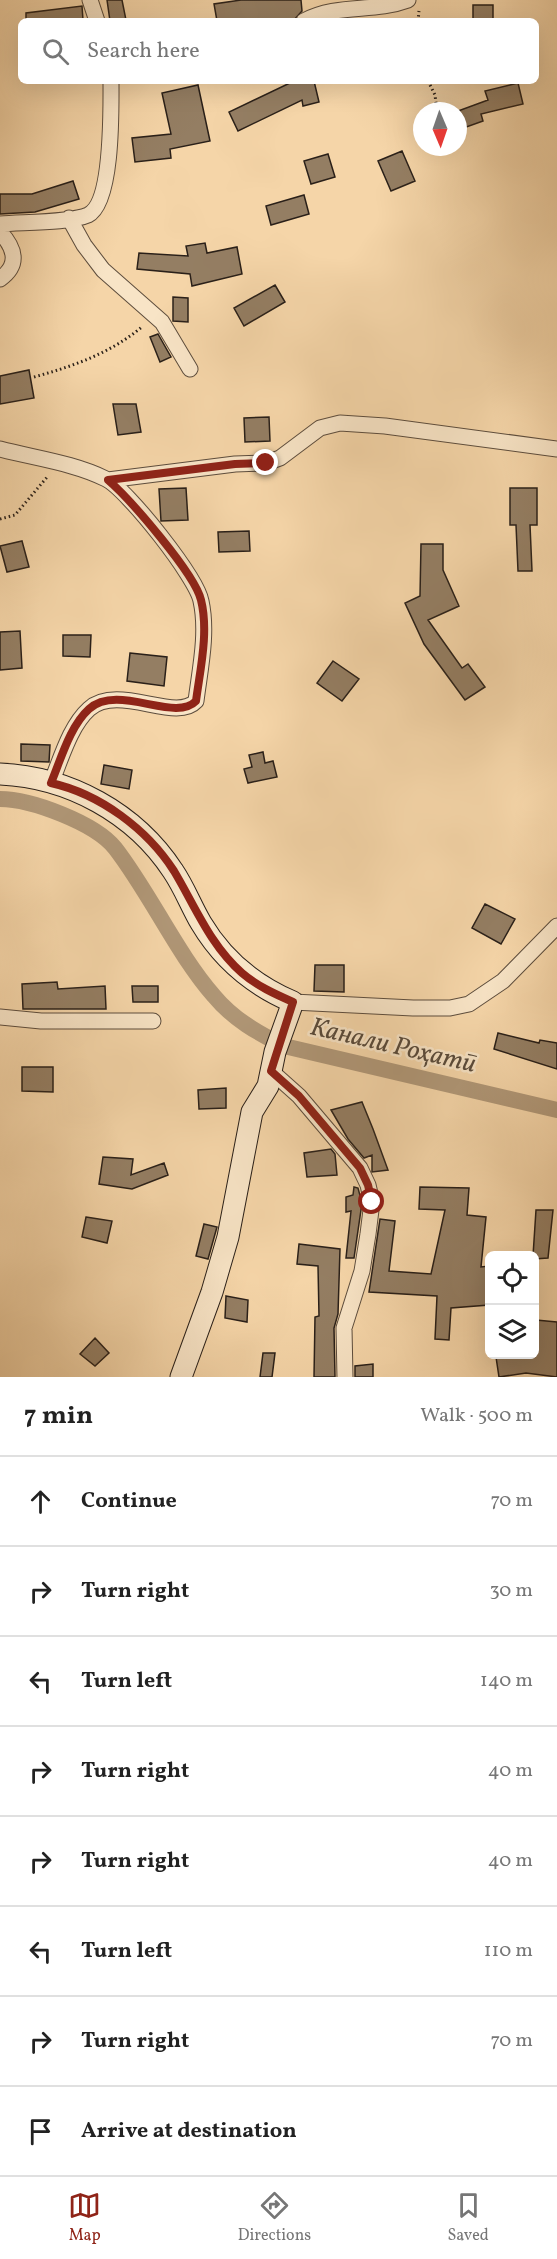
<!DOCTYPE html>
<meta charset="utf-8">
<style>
:root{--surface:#fff;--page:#f6f6f6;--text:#222;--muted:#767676;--line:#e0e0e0;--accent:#8f2418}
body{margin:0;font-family:Vollkorn,serif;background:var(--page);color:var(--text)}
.controls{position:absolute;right:18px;bottom:18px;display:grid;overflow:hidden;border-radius:9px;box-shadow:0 6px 24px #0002}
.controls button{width:54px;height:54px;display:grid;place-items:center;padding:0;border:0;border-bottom:2px solid var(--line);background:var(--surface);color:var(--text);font:30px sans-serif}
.compass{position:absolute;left:413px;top:102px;width:54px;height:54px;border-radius:50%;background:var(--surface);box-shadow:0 6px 24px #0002;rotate:178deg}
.stop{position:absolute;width:18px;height:18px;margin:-14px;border:4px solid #8f2418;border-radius:50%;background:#fff}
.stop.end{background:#8f2418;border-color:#fff;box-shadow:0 2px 6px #0008}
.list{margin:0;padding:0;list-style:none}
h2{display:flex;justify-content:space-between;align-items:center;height:78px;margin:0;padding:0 24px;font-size:26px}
h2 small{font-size:20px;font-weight:400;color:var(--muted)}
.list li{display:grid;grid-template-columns:39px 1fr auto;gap:18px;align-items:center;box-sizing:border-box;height:90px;padding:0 24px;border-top:2px solid var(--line)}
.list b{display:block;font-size:22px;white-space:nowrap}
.list em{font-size:20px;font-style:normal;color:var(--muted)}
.icon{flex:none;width:33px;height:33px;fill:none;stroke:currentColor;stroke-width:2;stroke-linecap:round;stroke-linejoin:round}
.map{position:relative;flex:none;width:557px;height:1377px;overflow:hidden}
.search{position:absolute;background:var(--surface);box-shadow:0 6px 24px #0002;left:18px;right:18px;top:18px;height:66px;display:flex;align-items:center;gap:15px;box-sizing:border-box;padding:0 21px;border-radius:9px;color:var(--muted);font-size:22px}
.sheet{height:798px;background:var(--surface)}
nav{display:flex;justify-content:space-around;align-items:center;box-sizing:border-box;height:84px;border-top:2px solid var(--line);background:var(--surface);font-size:16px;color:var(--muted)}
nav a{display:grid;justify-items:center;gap:3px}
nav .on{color:var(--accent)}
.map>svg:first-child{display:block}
</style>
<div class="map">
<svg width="557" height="1377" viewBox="0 0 557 1377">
<rect width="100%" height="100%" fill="#f5d5a8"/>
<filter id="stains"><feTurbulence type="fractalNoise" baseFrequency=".00333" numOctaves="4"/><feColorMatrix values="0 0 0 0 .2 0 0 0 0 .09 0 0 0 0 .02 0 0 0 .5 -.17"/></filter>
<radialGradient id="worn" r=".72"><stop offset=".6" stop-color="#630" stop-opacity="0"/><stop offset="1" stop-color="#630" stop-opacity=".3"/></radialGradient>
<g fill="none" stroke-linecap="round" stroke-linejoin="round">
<path stroke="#b09777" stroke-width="16" d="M 0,799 C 31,799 95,823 115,848 C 150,893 177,954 214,996 C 233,1019 258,1033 284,1046 L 557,1110"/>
</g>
<path fill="#947e63" stroke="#2a2019" stroke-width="1.5" d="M 107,0 L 122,0 L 126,20 L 110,21 Z
M 241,0 L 301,0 L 302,11 L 294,20 L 217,21 L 214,4 Z
M 473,5 L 493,5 L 493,21 L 473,21 Z
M 82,6 L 83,20 L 26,21 L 26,13 Z
M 294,81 L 314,81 L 319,102 L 303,106 L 302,100 L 238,131 L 229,112 Z
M 518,83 L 523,104 L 481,114 L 483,121 L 458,130 L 458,111 L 488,100 L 485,91 Z
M 198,85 L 210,141 L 170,149 L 171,158 L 135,162 L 132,138 L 171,134 L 162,93 Z
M 402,151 L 415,181 L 391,191 L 378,161 Z
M 328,154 L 335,177 L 311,184 L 304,161 Z
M 73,181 L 79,199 L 35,212 L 0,214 L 0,194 L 32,194 Z
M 304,195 L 309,214 L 271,225 L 266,206 Z
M 205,243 L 207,253 L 237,247 L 242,274 L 192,286 L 190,274 L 137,269 L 139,253 L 188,256 L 186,246 Z
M 275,285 L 285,302 L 244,326 L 234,308 Z
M 173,297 L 188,298 L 188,322 L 173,321 Z
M 158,334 L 171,357 L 160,362 L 150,337 Z
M 29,370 L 34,398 L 0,404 L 0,376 Z
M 113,404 L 136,404 L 141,432 L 118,435 Z
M 269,417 L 270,441 L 245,442 L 244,418 Z
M 186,488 L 188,520 L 161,521 L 159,489 Z
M 510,488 L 537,488 L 537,525 L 530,525 L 532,571 L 518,571 L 516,525 L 510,525 Z
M 249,531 L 250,551 L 219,552 L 218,532 Z
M 22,541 L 29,567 L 7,572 L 0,546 Z
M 421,544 L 443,544 L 443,570 L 459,606 L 428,620 L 462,668 L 468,664 L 485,687 L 465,700 L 424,644 L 405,603 L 420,596 Z
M 20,631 L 22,668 L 0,670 L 0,632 Z
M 63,635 L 91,635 L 90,657 L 63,656 Z
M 130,653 L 167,657 L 164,686 L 127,681 Z
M 333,661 L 359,679 L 342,701 L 317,683 Z
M 21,744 L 50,745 L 49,762 L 21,761 Z
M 263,752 L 265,763 L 273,761 L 277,777 L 248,783 L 244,769 L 252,767 L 249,755 Z
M 104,765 L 132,770 L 129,789 L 101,784 Z
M 485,904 L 515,919 L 501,944 L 472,928 Z
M 315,965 L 344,965 L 344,992 L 314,991 Z
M 57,982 L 58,989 L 105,986 L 106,1009 L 23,1009 L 22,984 Z
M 132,986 L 158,986 L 158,1002 L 133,1002 Z
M 498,1033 L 539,1043 L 540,1040 L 557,1043 L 557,1069 L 494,1049 Z
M 22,1067 L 53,1067 L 53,1092 L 22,1091 Z
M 226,1088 L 226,1108 L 199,1109 L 198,1090 Z
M 362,1102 L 373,1129 L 388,1170 L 372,1172 L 372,1155 L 364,1158 L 348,1139 L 331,1110 Z
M 331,1149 L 335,1154 L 337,1175 L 307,1177 L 304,1153 Z
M 103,1157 L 133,1159 L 131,1175 L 164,1163 L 168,1175 L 132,1189 L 99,1184 Z
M 354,1187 L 358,1188 L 362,1203 L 354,1258 L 346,1258 L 351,1211 L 346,1212 L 346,1197 L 353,1195 Z
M 420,1187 L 469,1188 L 467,1215 L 486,1217 L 481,1267 L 489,1266 L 489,1305 L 451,1308 L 449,1340 L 435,1339 L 437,1296 L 369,1292 L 380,1219 L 395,1221 L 389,1271 L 431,1274 L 445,1210 L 419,1209 Z
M 536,1210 L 553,1210 L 548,1258 L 534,1259 L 533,1256 Z
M 86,1217 L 112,1221 L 107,1243 L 82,1237 Z
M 204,1224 L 217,1227 L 208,1259 L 196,1256 Z
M 299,1244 L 340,1249 L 338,1314 L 334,1328 L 335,1377 L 314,1377 L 315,1317 L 319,1316 L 318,1266 L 297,1264 Z
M 226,1296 L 248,1300 L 247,1322 L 225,1318 Z
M 536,1320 L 557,1322 L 557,1377 L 526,1373 L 499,1377 L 496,1357 L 534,1354 Z
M 95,1338 L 109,1353 L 95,1366 L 80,1354 Z
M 263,1353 L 275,1353 L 272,1377 L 260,1377 Z
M 373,1364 L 373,1377 L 355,1377 L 355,1366 Z"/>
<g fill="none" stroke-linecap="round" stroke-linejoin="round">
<defs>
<path id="street" d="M 90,0 L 97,21
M 304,21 C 338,3 373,13 408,0
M 69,218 L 84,245 L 103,270 L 162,322 L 190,369
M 0,224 C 21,222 70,223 88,215 C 113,203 111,107 111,81
M 0,232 C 15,248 20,265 0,279
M 0,449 C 34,458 74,463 106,479 C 127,489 197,578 201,601 C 208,633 200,669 196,701 C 176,723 118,683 89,709 C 70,726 61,759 51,783
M 108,480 L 235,464 L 266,463 L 280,458 L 320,428 L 340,423 L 385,426 L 557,449
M 293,1002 L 413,1008 L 450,1008 L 469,1004 L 503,981 L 557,926
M 0,1017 L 41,1021 L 153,1021
M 271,1071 L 299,1096 L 360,1168 L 368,1185 L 372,1202 L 368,1234 L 362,1271 L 344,1328 L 345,1377"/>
<path id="secondary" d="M 0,774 C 69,777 135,813 173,871 C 184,887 191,906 201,923 C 223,960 255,986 293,1002 L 275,1052 L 268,1086 L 252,1112 L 228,1237 L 212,1292 L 181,1377"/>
</defs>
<use href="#street" stroke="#5d4d3d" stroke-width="17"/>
<use href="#secondary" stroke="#2a2019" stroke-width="23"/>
<path stroke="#2a2019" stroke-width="3" stroke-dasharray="1.5 3" stroke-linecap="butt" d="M 418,21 L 419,11
M 428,81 L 435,95 L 437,111
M 34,377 C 74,366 111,353 143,326
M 0,519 L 15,515 L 48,476"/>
<use href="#street" stroke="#f8e4c6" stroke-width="15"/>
<use href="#secondary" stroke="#f8e4c6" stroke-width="21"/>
</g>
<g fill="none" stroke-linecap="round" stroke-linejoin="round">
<path stroke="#8f2418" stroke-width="8" d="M 266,463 L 235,464 L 108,480 C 130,499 195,574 201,600 C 209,632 200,670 196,701 C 175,723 118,683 89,709 C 70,726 61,759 51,783 C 100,794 147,829 174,871 C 195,906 210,945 242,973 C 257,986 275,994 293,1002 L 271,1071 L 299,1096 L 360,1168 L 368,1185 L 372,1202"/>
</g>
<g text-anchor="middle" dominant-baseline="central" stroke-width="5" stroke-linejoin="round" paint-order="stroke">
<g font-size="26" font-style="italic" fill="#594a3a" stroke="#f8e4c6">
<text transform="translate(393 1046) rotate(13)">Канали Роҳатӣ</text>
</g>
</g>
<rect width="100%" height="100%" filter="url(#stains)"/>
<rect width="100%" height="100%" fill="url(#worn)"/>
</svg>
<div class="controls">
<button><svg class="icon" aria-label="locate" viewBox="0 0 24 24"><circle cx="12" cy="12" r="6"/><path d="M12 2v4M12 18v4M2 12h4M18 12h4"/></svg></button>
<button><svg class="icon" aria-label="layers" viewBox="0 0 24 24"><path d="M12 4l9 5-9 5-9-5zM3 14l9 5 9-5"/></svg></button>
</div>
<svg class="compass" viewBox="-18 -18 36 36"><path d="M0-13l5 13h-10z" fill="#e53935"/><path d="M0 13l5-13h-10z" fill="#767676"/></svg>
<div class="stop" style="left:372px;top:1202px"></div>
<div class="stop end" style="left:266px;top:463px"></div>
<div class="search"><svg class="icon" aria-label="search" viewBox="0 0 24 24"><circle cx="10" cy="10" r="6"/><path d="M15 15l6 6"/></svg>Search here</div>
</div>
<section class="sheet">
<h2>7 min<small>Walk · 500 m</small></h2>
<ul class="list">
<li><svg class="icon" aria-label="ahead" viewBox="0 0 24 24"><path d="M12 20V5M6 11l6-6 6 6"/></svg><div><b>Continue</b></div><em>70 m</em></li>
<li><svg class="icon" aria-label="right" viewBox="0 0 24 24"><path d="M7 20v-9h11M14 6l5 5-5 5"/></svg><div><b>Turn right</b></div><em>30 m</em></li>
<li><svg class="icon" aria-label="left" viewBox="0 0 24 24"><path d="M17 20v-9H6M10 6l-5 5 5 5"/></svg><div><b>Turn left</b></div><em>140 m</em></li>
<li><svg class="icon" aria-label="right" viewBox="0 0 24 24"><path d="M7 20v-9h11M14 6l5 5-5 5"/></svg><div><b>Turn right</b></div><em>40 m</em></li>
<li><svg class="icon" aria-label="right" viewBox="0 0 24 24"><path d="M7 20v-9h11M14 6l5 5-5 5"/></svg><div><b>Turn right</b></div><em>40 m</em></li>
<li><svg class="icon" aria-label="left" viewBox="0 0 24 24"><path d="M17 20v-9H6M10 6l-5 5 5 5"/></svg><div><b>Turn left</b></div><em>110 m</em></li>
<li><svg class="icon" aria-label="right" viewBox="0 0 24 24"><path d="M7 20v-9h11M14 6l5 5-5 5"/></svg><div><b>Turn right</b></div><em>70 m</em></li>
<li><svg class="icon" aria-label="arrive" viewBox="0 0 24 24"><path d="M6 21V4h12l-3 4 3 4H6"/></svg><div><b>Arrive at destination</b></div></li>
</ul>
</section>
<nav>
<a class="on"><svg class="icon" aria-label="map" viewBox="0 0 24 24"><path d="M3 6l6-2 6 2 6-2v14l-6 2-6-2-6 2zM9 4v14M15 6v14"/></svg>Map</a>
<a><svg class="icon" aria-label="directions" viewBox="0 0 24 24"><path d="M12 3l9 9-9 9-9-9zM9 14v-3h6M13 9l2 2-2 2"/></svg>Directions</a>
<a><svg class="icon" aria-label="saved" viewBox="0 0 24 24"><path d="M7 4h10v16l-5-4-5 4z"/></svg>Saved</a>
</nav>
